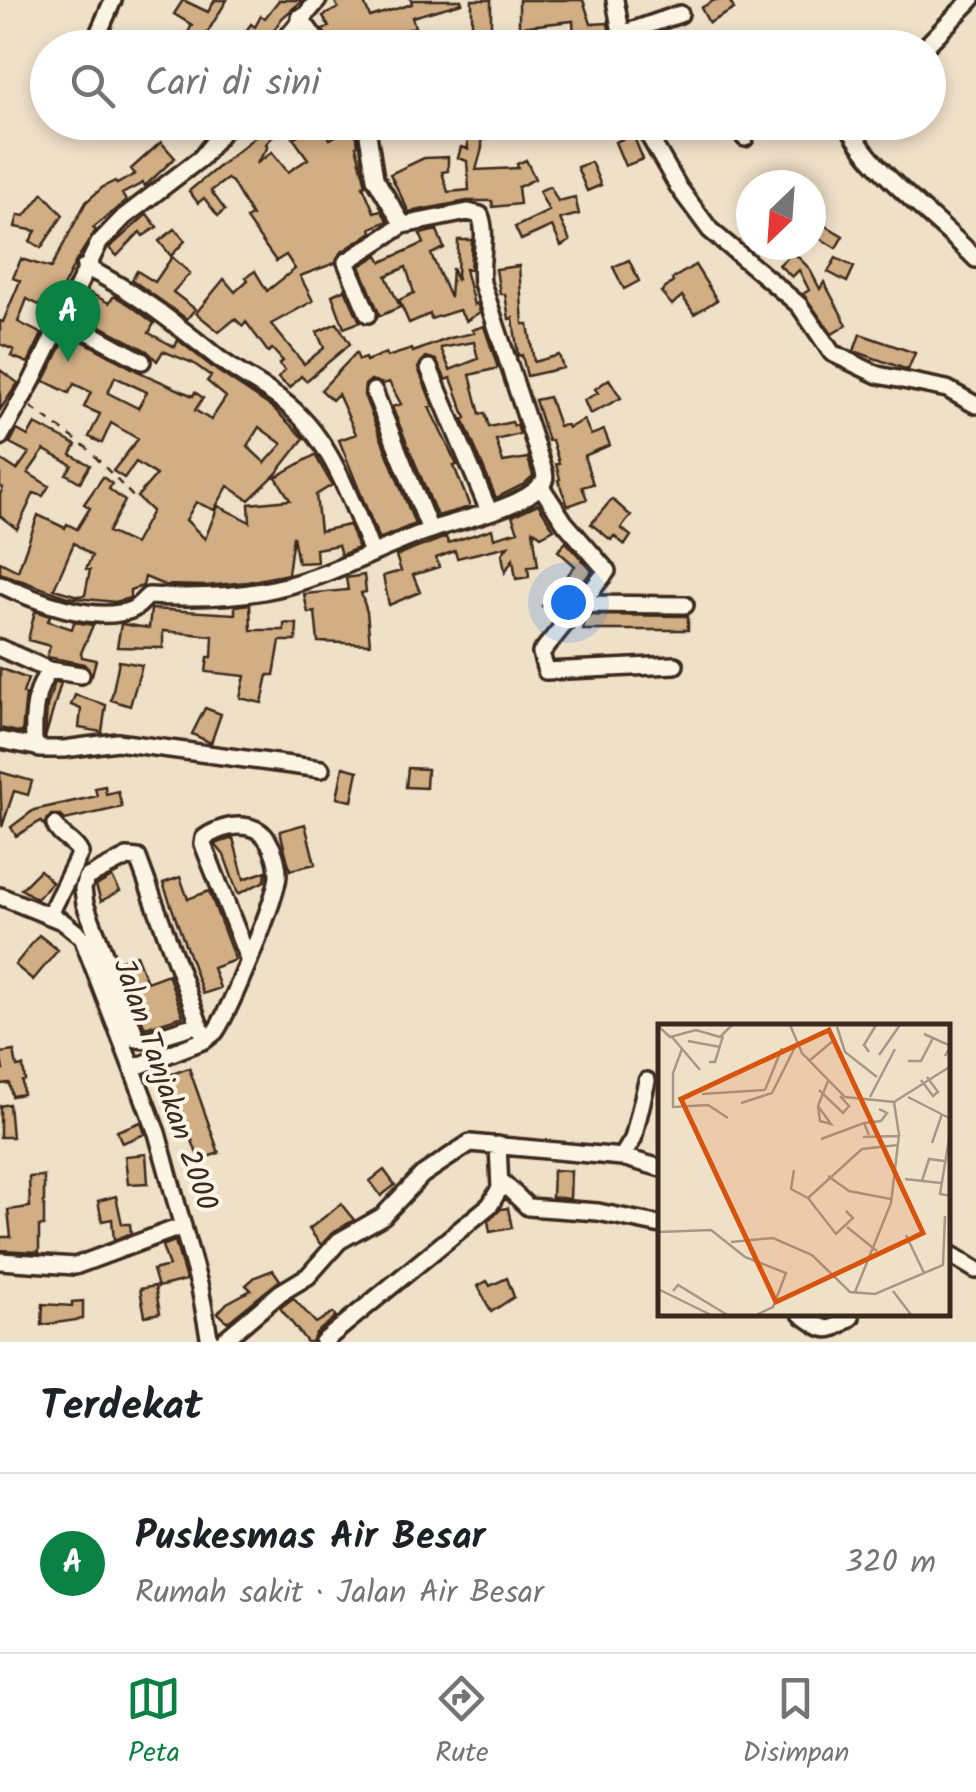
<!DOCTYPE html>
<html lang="id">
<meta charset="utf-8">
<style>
:root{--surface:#fff;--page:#f2f2f2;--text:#202124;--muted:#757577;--line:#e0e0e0;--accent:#0b8043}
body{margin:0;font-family:Kalam,sans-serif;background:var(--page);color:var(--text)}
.compass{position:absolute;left:736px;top:170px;width:90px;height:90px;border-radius:50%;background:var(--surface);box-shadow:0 5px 15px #0003;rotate:205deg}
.you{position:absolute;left:568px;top:602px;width:35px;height:35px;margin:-25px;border:8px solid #fff;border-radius:50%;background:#1a73e8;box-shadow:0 0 0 15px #1a73e833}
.badge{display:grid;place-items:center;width:65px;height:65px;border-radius:50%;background:var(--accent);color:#fff;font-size:32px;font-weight:700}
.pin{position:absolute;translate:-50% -82px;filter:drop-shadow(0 2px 5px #0008)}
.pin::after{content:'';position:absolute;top:52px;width:35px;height:30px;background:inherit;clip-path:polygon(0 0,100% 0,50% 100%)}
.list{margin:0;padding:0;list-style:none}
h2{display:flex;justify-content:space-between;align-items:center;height:130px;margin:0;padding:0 40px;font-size:42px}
h2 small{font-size:32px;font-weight:400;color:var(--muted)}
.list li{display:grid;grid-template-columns:65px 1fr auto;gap:30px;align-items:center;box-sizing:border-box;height:180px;padding:0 40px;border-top:2px solid var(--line)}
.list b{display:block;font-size:38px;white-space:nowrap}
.list p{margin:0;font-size:32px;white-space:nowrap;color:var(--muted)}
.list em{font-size:32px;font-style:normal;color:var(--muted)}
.icon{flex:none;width:55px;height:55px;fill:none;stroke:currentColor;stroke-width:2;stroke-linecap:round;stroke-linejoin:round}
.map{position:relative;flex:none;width:976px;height:1342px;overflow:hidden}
.search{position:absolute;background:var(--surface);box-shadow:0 5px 15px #0003;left:30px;right:30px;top:30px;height:110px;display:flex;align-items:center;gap:25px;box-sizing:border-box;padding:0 35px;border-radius:55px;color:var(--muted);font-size:38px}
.sheet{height:310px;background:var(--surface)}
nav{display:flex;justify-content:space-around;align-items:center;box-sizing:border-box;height:140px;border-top:2px solid var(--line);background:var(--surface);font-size:28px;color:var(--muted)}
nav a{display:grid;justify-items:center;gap:5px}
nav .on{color:var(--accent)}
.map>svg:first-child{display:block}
</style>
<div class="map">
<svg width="976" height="1342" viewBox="0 0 976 1342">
<rect width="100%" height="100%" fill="#efe0c8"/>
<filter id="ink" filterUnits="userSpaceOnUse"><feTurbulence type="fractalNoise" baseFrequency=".01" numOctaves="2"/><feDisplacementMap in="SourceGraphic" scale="20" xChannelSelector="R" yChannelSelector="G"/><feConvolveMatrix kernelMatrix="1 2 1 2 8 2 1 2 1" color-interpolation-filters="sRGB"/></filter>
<g filter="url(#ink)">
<path fill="#d2ae84" stroke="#3b2a1e" stroke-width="2.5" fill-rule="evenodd" d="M 183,0 L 208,12 L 215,0 L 227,0 L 207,33 L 231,48 L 209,48 L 202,44 L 200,48 L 157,48 L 162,36 L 181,45 L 192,25 L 174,14 Z
M 279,0 L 303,0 L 282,18 L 269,37 L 271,39 L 267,48 L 255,48 L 241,38 L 251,24 L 255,27 L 261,16 L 265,18 Z
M 341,0 L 363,0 L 370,17 L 412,4 L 411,0 L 461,0 L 462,3 L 412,17 L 415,27 L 371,41 L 373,48 L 333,48 L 323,30 L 329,27 L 323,16 L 338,8 L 335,2 Z
M 472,0 L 491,0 L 491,48 L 472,48 Z
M 519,0 L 583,0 L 591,24 L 608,23 L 611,39 L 574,39 L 573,21 L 519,27 Z
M 715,0 L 729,0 L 734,9 L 709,23 L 701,8 Z
M 519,33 L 567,44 L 567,48 L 518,48 Z
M 241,122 L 285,122 L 266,144 L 268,147 L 256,164 L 272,152 L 288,172 L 308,159 L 293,138 L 319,123 L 330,139 L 355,125 L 358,145 L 356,146 L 366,185 L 363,186 L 374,212 L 381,210 L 388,221 L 371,228 L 372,232 L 340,253 L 335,263 L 300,276 L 313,301 L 271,324 L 304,364 L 324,348 L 317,332 L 337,323 L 350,344 L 306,381 L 301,376 L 290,388 L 278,378 L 285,370 L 279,364 L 283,361 L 272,349 L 268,352 L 246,322 L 243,326 L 235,319 L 219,332 L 196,313 L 224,279 L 235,292 L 248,280 L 246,277 L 255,271 L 267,291 L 295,269 L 286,255 L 276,261 L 246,219 L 252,216 L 232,182 L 227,179 L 211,191 L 225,210 L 218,216 L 204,198 L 198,203 L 189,191 L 256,136 Z
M 467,129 L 482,129 L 482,148 L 476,170 L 518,168 L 517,164 L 526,160 L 535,179 L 518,187 L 520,204 L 493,207 L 492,201 L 467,201 L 409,212 L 390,174 L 424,158 L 448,157 L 448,171 L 442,172 L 448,192 L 469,190 L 467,161 L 458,158 L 461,147 L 468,149 Z
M 633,135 L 643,159 L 625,166 L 615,142 Z
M 161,142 L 175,158 L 145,186 L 143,183 L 122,194 L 126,201 L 93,228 L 96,230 L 76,261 L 51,311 L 27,299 L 18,322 L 42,334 L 28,363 L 11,356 L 14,350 L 0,344 L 0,321 L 3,322 L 20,281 L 13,278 L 21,259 L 51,268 L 86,202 L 103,187 L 115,181 L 117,184 L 135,174 L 131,169 Z
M 591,162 L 601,185 L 587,191 L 577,167 Z
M 550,186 L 558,201 L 575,197 L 579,214 L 560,219 L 570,241 L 561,246 L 552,226 L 521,240 L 515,227 L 549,211 L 539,191 Z
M 43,193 L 63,215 L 41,248 L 30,241 L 36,231 L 15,227 L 18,215 L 25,216 Z
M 147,214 L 157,227 L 143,236 L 140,232 L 117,256 L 109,248 Z
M 823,224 L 843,236 L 836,248 L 816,236 Z
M 175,229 L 185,241 L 171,256 L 159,241 Z
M 437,230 L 444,248 L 431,254 L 450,298 L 452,268 L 457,281 L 458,240 L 472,240 L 470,270 L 465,269 L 474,305 L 477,303 L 480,312 L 466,321 L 459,310 L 431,319 L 430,314 L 409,323 L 399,300 L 414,293 L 406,267 L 386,276 L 400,307 L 380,316 L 360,266 L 378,255 L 382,262 L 424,243 L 420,234 Z
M 790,249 L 809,268 L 820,289 L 824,282 L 847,325 L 832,334 L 803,294 L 809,290 L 799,270 L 792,277 L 779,265 L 791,254 Z
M 172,257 L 190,273 L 173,292 L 195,309 L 187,319 L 132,280 L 137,271 L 155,282 Z
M 836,258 L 854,267 L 847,282 L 828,272 Z
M 629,260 L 639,281 L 624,289 L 613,267 Z
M 695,265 L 717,300 L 694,314 L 682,296 L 672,305 L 661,292 L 673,282 L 672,279 Z
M 519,266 L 523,324 L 528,324 L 534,362 L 559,355 L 563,368 L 527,376 L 522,355 L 518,356 L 513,318 L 509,319 L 505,294 L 500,294 L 496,269 Z
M 345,289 L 360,322 L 344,328 L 332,295 Z
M 88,292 L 109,303 L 114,296 L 130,305 L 154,323 L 149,333 L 175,347 L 178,340 L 216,370 L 273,408 L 304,438 L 276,474 L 249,500 L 228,486 L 214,510 L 196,502 L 186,520 L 205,539 L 218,506 L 250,522 L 249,504 L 290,500 L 276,477 L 315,455 L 332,485 L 316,495 L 320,531 L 349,525 L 358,548 L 341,555 L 338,545 L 316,549 L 317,562 L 298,563 L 293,536 L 288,574 L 247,582 L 206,586 L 164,585 L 145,577 L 143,586 L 130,590 L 130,598 L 115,602 L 67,597 L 0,573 L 0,562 L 18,571 L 38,515 L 65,528 L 67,524 L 77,529 L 90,508 L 84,504 L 103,477 L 112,484 L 109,489 L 125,501 L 108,532 L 134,544 L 152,511 L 137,497 L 156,475 L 136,462 L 124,478 L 113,471 L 138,439 L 111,423 L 102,443 L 89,437 L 100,414 L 84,407 L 91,392 L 74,384 L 69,393 L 44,381 L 68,333 L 137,371 L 193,396 L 195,392 L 203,398 L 195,410 L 211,420 L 226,397 L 207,381 L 211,376 L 193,363 L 163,351 L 157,361 L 147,351 L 77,313 ZM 115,377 L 147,392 L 138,408 L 108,393 ZM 259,427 L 282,444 L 265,463 L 247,446 ZM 74,543 L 92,556 L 86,569 L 90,570 L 85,595 L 78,596 L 54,589 Z
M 484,326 L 498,368 L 470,375 L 480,414 L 485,413 L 489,427 L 512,422 L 514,426 L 517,425 L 520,434 L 496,440 L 503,462 L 528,458 L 533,476 L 524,484 L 496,498 L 463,419 L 466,418 L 451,378 L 446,380 L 436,360 L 426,357 L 418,368 L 433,406 L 429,407 L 457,465 L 454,466 L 470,507 L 437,516 L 392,407 L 401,404 L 389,382 L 383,384 L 371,380 L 365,385 L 364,395 L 415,524 L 379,539 L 339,440 L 356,434 L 338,394 L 332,400 L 321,390 L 356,353 L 359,360 L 365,358 L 366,361 L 386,353 L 387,357 L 412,349 L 413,352 L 450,338 L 474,333 L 472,330 ZM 474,342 L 478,359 L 450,370 L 441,348 Z
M 860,334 L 915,353 L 908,370 L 854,351 Z
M 0,370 L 18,383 L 0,410 Z
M 609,379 L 621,398 L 590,414 L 584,400 L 598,393 L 595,389 Z
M 549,397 L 559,426 L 567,425 L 568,428 L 584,420 L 591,435 L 604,430 L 610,445 L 584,456 L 593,484 L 582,487 L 587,499 L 568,506 L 558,480 L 560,479 L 556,464 L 559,463 L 552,440 L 548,441 L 535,400 Z
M 35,424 L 76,445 L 71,455 L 90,465 L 80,482 L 66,474 L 72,465 L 44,450 L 28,473 L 49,486 L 43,496 L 34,493 L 17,529 L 0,516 L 0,495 L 3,488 L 0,486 L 0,459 L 17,470 L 29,453 L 10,443 L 17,430 L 28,436 Z
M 612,499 L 631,516 L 621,528 L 631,536 L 625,545 L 614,536 L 611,540 L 591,524 Z
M 538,504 L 554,529 L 541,536 L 533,530 L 538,566 L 528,567 L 529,577 L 516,579 L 513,559 L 505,572 L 502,554 L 508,546 L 457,558 L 455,551 L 436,558 L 439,567 L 413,575 L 420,592 L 389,605 L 383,576 L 401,571 L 396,556 L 446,537 L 448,543 L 492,529 L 494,538 L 518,531 L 512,516 Z
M 566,542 L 592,571 L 554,615 L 542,606 L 575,566 L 558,551 Z
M 364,575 L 366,592 L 361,593 L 367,612 L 370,644 L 318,642 L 315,612 L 308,613 L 304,594 L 348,590 L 346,578 Z
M 250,604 L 251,630 L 284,630 L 284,623 L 297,624 L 296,641 L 280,641 L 274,675 L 268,675 L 262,703 L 240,698 L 245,676 L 206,672 L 208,657 L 212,657 L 213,636 L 163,631 L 163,648 L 117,647 L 121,624 L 149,628 L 151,609 L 235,614 L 235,606 Z
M 35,611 L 50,616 L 48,621 L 72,629 L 74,622 L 93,625 L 81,653 L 82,657 L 96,660 L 92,675 L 84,664 L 47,657 L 50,646 L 28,640 Z
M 586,615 L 688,616 L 688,630 L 583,630 Z
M 119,661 L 142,665 L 130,706 L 111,700 Z
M 0,668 L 28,679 L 23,693 L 26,694 L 22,733 L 0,728 Z
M 55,682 L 61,683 L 45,738 L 47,706 Z
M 75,695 L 106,705 L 102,732 L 79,728 L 81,709 L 71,705 Z
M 205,708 L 221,714 L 211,743 L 192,734 Z
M 343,767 L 358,771 L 352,801 L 337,798 Z
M 408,768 L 427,769 L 426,788 L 406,787 Z
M 0,772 L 32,781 L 28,795 L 14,791 L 2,827 Z
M 105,786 L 106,794 L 118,791 L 122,807 L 65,820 L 60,815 L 51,815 L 44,825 L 41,821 L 16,836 L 11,827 L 34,810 L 97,796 L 95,788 Z
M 305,824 L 315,864 L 290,870 L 280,831 Z
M 233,838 L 244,879 L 266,871 L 265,881 L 238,894 L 224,855 L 215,844 Z
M 40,870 L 52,882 L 37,899 L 21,889 Z
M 112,877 L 120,891 L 101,901 L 96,886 Z
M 180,877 L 188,899 L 209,891 L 235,960 L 213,968 L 220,988 L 203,994 L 163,883 Z
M 39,935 L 58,950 L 33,980 L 15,965 Z
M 136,955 L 147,982 L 168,974 L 183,1016 L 145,1028 L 119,961 Z
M 14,1051 L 17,1067 L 23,1066 L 25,1080 L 22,1081 L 23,1094 L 12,1096 L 9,1083 L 1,1084 L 0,1070 L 3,1070 L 0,1053 Z
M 189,1068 L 219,1153 L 199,1160 L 169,1075 Z
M 9,1104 L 12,1137 L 0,1137 L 0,1106 Z
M 141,1122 L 145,1134 L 122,1143 L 117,1131 Z
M 146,1154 L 148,1183 L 128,1184 L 125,1156 Z
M 384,1170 L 395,1185 L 381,1196 L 370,1181 Z
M 553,1170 L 571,1171 L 570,1199 L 552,1197 Z
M 44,1176 L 44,1226 L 39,1226 L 39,1252 L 0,1250 L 0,1237 L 11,1237 L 8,1210 L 30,1207 L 29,1177 Z
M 116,1196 L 122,1224 L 130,1224 L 131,1233 L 114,1240 L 112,1219 L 102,1221 L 98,1201 Z
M 341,1204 L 354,1220 L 333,1232 L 321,1245 L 309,1229 Z
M 508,1208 L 512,1228 L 490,1232 L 488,1221 L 501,1209 Z
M 175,1241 L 186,1280 L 158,1287 L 153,1270 L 169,1266 L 162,1246 Z
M 273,1270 L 280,1280 L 228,1322 L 218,1313 L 227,1303 L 251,1290 L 246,1285 L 255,1277 Z
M 507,1278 L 514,1297 L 491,1312 L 478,1286 L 487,1281 L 490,1286 Z
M 155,1286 L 160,1313 L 145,1316 L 140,1289 Z
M 293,1298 L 316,1323 L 333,1313 L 336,1317 L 316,1333 L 312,1342 L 307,1342 L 280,1308 Z
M 83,1301 L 83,1319 L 42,1325 L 43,1304 L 72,1306 L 72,1302 Z"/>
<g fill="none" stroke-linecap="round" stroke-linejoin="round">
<defs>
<path id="minor" d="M 615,0 L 624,48
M 300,17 L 322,48
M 99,32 L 113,0
M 622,34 L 680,14
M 278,48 L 318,0
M 924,48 L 971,0
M 366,122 L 375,178 L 403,225
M 641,122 L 679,188 L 710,230 L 799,305 L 832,353 L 878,375 L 947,389 L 976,405
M 744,122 L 745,138
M 847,122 C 867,169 940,221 976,259
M 85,267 C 133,290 172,321 213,354 C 237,374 266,386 289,406 C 332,442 352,502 372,553
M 63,318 L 142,361
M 429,368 L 489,511
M 374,391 L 430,530
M 0,437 L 32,381 L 99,243 L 124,217 L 201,158 L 230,122
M 540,485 L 565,523 L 607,571 L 541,653 L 546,671 L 675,665
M 0,584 C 33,600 94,624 131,610 C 139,607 142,601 148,596 C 187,598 225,598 263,591 C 321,581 372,551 428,531 C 459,519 518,510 541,485 C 546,479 545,478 544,471 L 482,283 C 479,261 488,234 480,215 L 468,212 L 403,225 L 346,262 L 368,314
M 581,604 L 685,605
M 0,648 L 49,670 L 81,675
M 49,670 C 34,693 33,715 34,742 L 40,749 L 64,749 L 117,742 L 321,769
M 0,740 L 36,747
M 0,896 L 62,921 L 82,937 L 157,1133 L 200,1288 L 210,1342
M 49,916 L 80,853 C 74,840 60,838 55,825
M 199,1024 L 147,1040 L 137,1039 L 85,904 L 83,889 L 86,878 L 127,857 L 138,858 L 205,1040
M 133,1068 L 205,1040 L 215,1032 C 229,1012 277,898 278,875 C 278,860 270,835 255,829 C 239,822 218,828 204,838 L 203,844 L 248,959
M 622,1157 L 633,1139 L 647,1081
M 500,1180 L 528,1207 L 598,1212 L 661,1225
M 948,1253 L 976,1270
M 0,1261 L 75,1266 L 183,1226
M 801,1314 C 825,1331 827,1335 851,1317
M 222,1342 L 280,1293 L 308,1276 L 339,1241 L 383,1216 L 422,1175 L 470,1143 L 622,1157 L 661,1168
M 323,1342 L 490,1205 L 500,1188 L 498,1145"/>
</defs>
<use href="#minor" stroke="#3b2a1e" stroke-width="22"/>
<path stroke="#3b2a1e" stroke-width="2.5" stroke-dasharray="8 8" stroke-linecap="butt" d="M 31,407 L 87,448 L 137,501"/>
<use href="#minor" stroke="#fcf5e5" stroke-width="15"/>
</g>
</g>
<g text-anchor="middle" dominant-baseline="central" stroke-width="8" stroke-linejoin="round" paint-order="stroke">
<g font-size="30" fill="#3b2a1e" stroke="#fcf5e5">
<text transform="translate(164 1085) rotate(71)">Jalan Tanjakan 2000</text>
</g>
</g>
<g transform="translate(658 1024)">
<rect width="292" height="292" fill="#efe0c8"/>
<path fill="none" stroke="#a79784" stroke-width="2.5" d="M 132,1 L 144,29 L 187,73 L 236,78M 0,2 L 12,13 L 38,6 L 62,13 L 74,1M 179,3 L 187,28 L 219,53M 266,10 L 293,22 L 287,32M 14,13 L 42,46M 30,17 L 62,23M 24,25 L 15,49 L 15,83 L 50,81 L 70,94M 211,28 L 206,21 L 218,1M 221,31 L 242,1M 151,37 L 176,16M 250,37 L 263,37 L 275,14M 51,38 L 57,38 L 65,12M 263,56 L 275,72 L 280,68 L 269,53M 107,66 L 124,24M 161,66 L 185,89 L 191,82 L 182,72M 44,70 L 107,66M 212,73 L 237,25M 250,73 L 293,95M 236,78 L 293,42M 83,79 L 114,69 L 138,21M 160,82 L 173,100 L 162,97 L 160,82 L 170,57M 207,99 L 223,97 L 229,89 L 221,85M 293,103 L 282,170 L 293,172M 205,113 L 241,112M 163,115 L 206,99 L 211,111M 274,119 L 284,90M 136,146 L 133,165 L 150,174M 170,152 L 191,167 L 233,175M 247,155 L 283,159M 264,157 L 271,135 L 286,137M 188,187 L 195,194 L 178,210 L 150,174 L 204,125 L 240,121M 189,203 L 219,227M 0,208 L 53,206 L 87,233 L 128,249 L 115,283 L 96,292M 248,211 L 266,249M 73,218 L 115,214 L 154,231 L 192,268 L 217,270 L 285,241 L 287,192M 0,265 L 55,292M 15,267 L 20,261 L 71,292M 235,267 L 254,292M 197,268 L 233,179 L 241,111 L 236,78"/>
<path fill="#d7540e" fill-opacity="0.15" stroke="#d7540e" stroke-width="5" d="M 171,6 L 265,209 L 118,278 L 23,75 Z"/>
<rect width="292" height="292" fill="none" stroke="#3b2a1e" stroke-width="5"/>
</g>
</svg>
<svg class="compass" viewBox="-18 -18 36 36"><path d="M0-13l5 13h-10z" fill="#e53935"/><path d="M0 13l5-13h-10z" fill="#757577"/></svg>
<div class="you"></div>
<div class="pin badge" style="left:68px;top:362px">A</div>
<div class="search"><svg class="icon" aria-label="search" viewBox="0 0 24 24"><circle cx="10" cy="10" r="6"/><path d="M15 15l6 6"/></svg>Cari di sini</div>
</div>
<section class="sheet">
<h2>Terdekat<small></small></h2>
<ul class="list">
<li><span class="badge">A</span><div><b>Puskesmas Air Besar</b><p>Rumah sakit · Jalan Air Besar</p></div><em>320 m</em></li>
</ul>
</section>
<nav>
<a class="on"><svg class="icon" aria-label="map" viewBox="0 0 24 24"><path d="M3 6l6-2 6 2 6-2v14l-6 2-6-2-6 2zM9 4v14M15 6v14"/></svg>Peta</a>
<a><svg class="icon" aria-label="directions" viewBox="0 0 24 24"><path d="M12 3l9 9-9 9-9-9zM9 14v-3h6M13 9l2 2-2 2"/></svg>Rute</a>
<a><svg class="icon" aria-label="saved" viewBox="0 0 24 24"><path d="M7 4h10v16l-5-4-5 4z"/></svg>Disimpan</a>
</nav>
